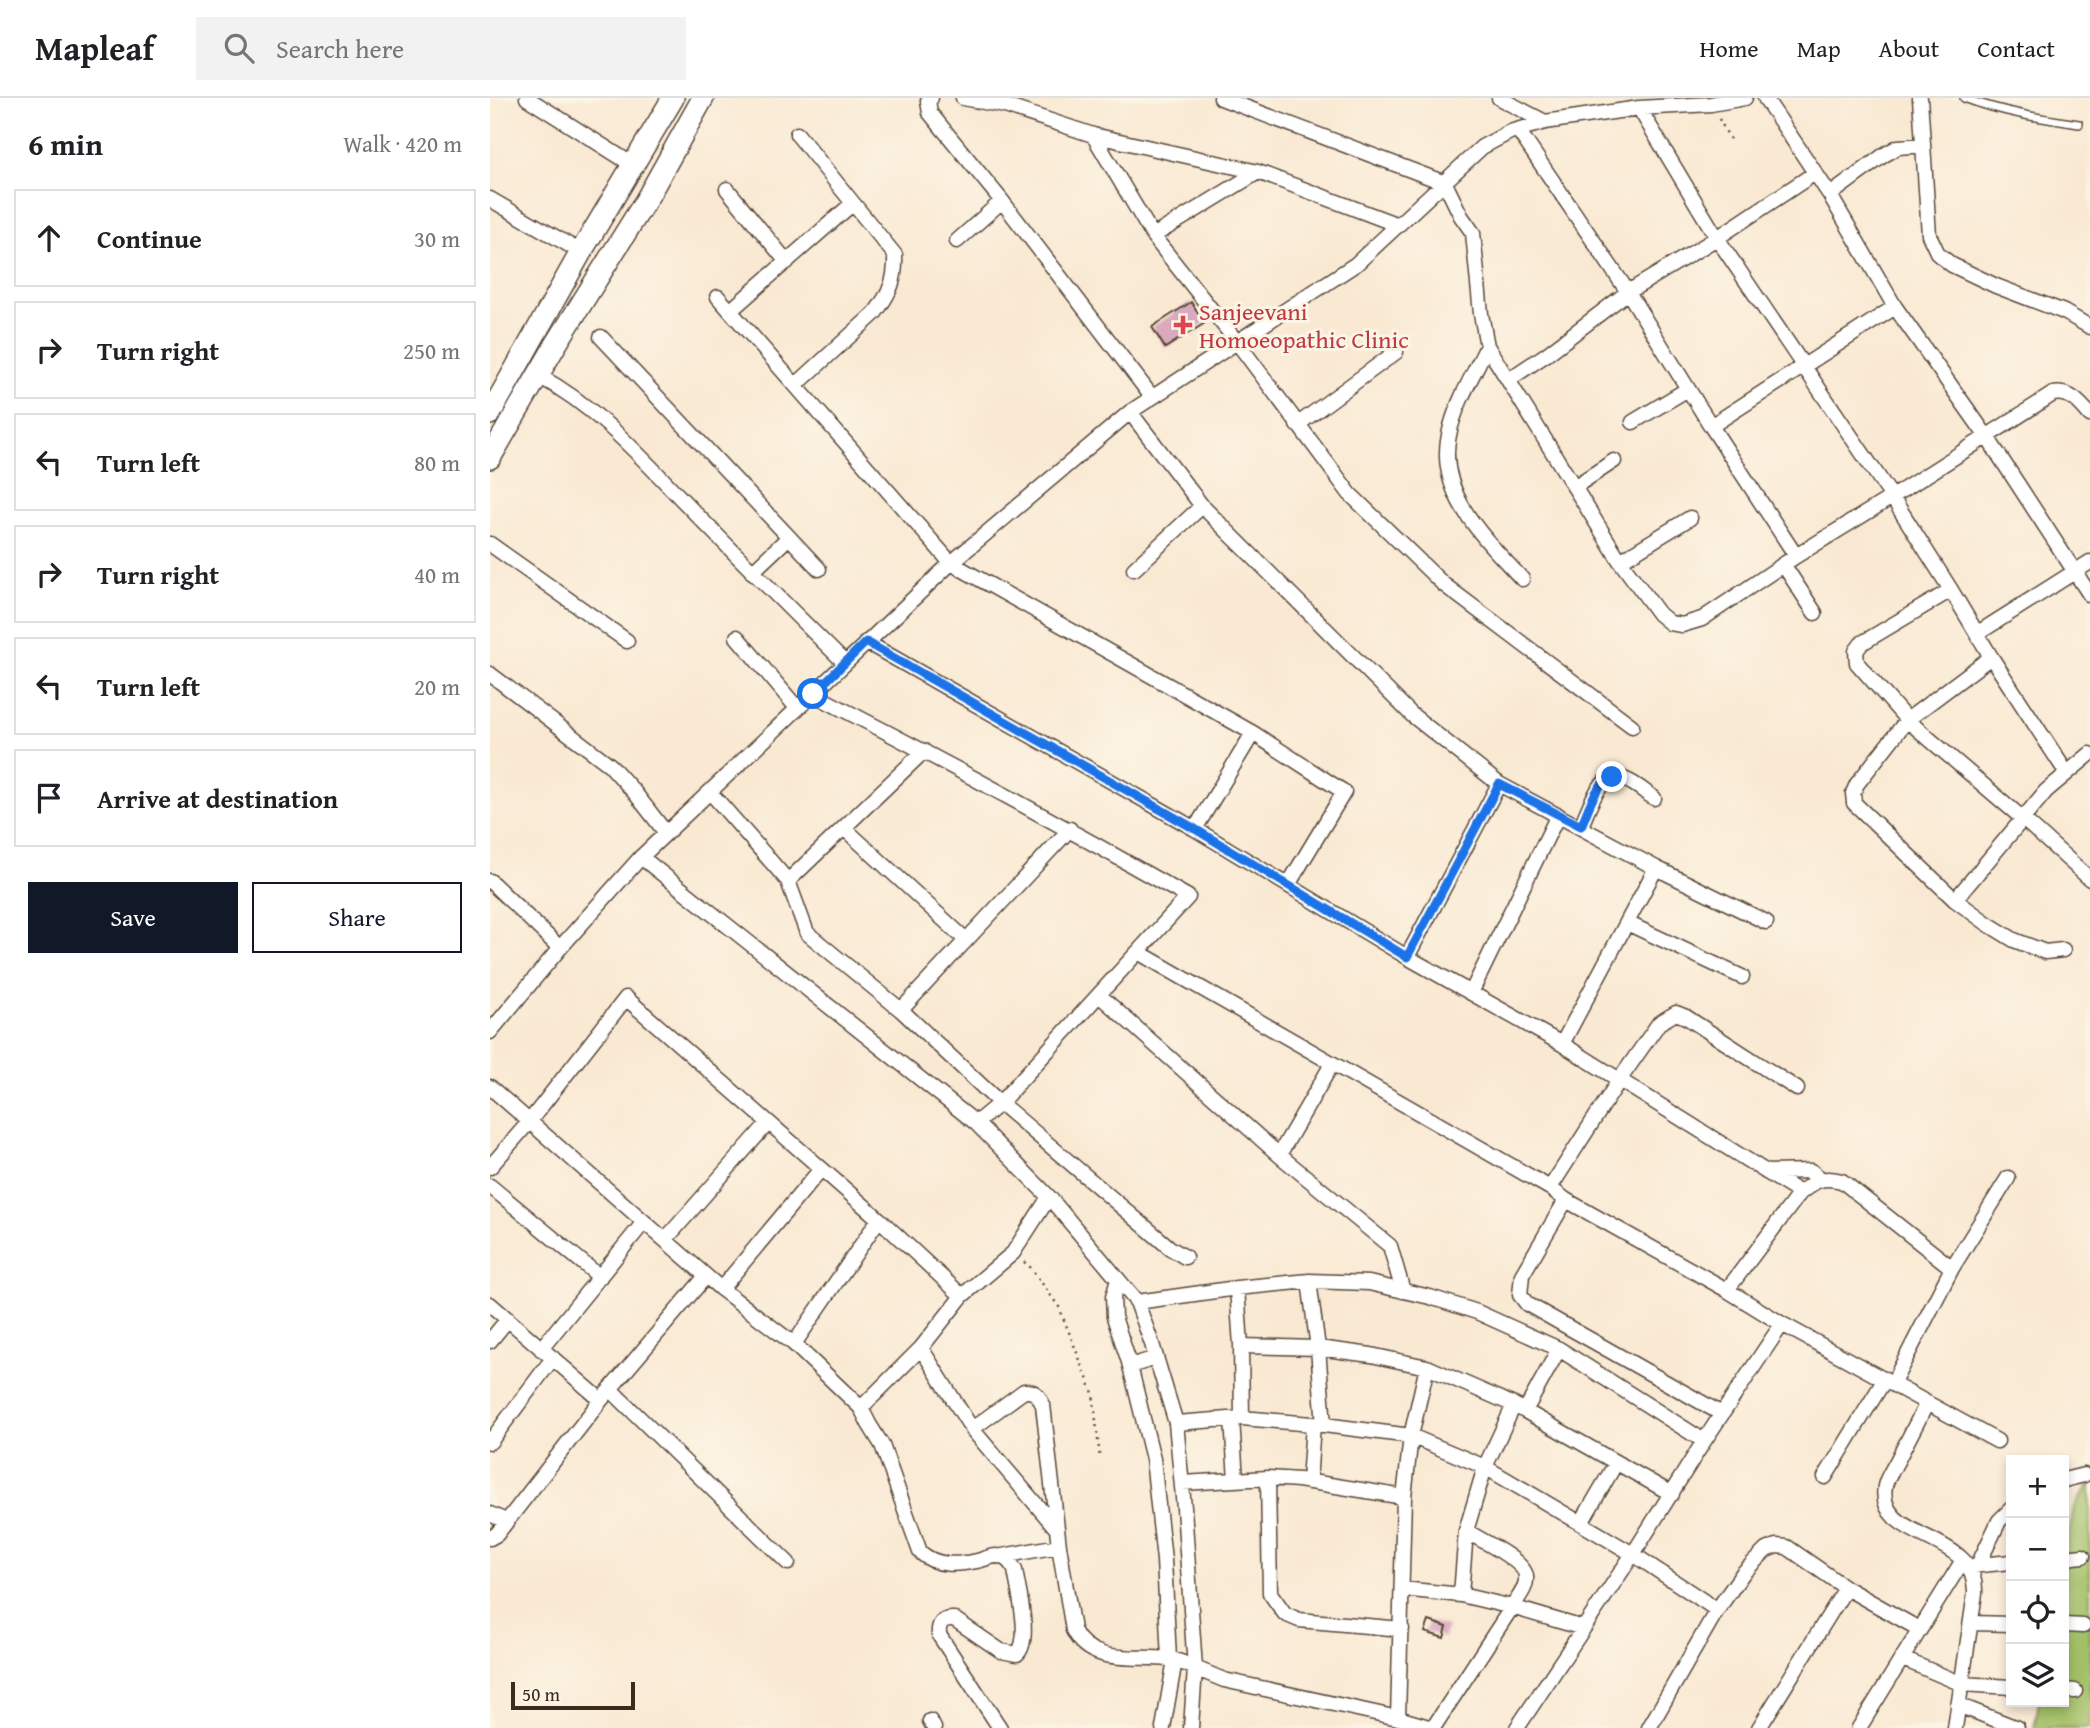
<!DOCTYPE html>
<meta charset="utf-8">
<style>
:root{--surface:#fff;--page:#f2f2f2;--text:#202124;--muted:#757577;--line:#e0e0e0;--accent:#111827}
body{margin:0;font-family:"Gentium Book Plus",serif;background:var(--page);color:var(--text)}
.controls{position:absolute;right:21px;bottom:21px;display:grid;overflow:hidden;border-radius:0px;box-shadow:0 4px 10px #0003}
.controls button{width:63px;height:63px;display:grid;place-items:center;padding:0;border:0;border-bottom:2px solid var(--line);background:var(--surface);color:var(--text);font:35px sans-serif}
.scale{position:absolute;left:21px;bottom:18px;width:124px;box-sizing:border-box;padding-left:7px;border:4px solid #3b2a1e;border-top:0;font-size:19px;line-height:24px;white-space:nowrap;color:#3b2a1e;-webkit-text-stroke:5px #fcf5e5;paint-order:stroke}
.stop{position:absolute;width:21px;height:21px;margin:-16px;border:5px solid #1a73e8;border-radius:50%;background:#fff}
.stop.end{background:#1a73e8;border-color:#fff;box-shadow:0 2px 7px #0008}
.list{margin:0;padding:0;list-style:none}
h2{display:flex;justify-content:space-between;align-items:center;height:91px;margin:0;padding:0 28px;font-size:30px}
h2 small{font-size:23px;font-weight:400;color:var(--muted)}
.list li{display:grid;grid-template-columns:46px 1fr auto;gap:21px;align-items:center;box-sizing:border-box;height:98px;margin:0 14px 14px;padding:0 14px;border:2px solid var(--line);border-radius:0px}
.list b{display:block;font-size:26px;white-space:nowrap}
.list em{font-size:23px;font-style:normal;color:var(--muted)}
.actions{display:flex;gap:14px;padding:21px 28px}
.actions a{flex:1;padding:16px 0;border:2px solid var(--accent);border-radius:0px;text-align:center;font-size:24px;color:var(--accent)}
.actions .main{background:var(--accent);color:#fff}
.icon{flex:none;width:38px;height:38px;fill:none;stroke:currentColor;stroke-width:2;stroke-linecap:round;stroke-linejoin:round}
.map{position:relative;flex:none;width:1600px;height:1630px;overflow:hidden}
header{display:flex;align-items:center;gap:42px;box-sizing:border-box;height:98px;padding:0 35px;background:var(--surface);border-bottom:2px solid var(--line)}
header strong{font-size:33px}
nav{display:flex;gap:38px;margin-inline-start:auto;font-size:24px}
.search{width:490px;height:63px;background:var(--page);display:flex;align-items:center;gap:18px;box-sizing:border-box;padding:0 24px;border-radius:0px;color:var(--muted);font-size:26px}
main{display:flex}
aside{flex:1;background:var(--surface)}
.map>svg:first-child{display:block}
</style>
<header>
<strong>Mapleaf</strong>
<div class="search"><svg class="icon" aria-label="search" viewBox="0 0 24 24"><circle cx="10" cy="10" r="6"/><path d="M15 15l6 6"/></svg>Search here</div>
<nav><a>Home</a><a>Map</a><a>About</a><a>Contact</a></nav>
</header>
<main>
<aside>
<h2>6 min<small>Walk · 420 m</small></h2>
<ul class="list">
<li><svg class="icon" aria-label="ahead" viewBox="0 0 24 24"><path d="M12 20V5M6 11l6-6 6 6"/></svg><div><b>Continue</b></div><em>30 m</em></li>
<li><svg class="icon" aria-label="right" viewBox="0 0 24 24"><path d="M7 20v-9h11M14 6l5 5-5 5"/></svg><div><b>Turn right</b></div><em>250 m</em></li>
<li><svg class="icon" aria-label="left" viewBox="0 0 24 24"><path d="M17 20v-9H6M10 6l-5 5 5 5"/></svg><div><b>Turn left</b></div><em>80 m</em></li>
<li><svg class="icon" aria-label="right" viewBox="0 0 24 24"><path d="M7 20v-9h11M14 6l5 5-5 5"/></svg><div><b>Turn right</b></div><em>40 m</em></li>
<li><svg class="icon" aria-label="left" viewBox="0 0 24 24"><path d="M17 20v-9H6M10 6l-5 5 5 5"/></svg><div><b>Turn left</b></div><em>20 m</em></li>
<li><svg class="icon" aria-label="arrive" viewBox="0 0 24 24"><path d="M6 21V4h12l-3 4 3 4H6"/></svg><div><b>Arrive at destination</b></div></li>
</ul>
<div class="actions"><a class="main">Save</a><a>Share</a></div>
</aside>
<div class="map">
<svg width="1600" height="1630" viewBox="0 0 1600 1630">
<rect width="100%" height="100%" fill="#fcf5e5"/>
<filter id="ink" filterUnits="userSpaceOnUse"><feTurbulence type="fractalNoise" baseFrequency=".0143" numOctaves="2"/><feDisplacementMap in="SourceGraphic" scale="14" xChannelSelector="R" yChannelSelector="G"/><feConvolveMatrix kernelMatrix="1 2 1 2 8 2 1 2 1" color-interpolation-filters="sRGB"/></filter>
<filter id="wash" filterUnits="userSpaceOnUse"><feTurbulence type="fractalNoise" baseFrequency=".00686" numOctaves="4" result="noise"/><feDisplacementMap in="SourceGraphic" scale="28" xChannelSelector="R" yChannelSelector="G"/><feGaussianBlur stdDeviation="1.57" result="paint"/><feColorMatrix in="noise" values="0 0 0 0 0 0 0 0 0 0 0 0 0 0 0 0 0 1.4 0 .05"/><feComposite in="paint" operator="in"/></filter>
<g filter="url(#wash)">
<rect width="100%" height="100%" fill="#f9e9d3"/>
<path fill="#a3c067" stroke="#6f7542" stroke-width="2" d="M 1600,1385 L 1600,1630 L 1544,1630 L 1549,1604 L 1574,1604 L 1574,1465 L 1584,1409 Z"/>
<g id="blocks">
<path fill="#daa9be" d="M 701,204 L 715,225 L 675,250 L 662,229 Z
M 939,1523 L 957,1529 L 954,1540 L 935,1534 Z"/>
</g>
</g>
<g filter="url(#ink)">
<use href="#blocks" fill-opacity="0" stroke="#584739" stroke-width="2"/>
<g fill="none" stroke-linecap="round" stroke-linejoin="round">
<defs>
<path id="lane" d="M 1474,0 C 1511,14 1549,20 1589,26"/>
<path id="street" d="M 37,0 L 143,67
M 441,0 L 438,3 L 440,15 L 512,103 L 662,299
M 473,0 L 515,8 L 603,37 L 768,74 L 908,127
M 731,0 L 955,85 L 971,118 L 983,135 L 991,216 L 997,248 L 1130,463 L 1169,516 L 1180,525 L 1192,527 L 1212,521 L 1306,458 L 1402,399 L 1563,296 C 1580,293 1590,305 1600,317
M 1009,0 L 1055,24
M 1275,0 L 1340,97 L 1405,209 L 1497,339 L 1600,497
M 1430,0 L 1439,137 L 1448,156 L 1462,167 L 1506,188 L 1574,214 L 1600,229
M 1149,10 L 1227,140 L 1402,399 L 1461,492 L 1501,559 L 1576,674
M 1028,32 L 1138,194 L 1221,328 L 1306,458
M 603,37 L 663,138 L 747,244 L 860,396 L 953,486 L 1142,628
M 237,91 L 297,164
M 1340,97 L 1394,57 L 1408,49 L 1433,47
M 0,101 L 91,154
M 663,138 L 768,74
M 467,143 L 512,103
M 228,199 L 461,465 L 763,635 L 854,694 L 798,787
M 240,213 L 362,106
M 111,239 L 329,471
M 997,248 C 984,276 965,306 959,337 C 946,396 996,442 1032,481
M 49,278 C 112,312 156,365 206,416 C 255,466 304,515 354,564
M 1018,282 L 1057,256 L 1138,194 L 1227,140 L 1325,75
M 306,287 L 385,215 C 400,195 406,182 405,157 L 307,36
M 640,314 L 712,408 L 922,617 L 1009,686 L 1166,770 L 1276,824
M 1143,324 L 1198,291
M 807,327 L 906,254
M 1221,328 L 1405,209
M 1084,389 L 1124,363
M 0,446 L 137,543
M 1130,463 L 1200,420
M 1293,466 L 1325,515
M 644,471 L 712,408
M 262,474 L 299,439
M 1461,492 L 1372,545 L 1366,553 L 1367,565 L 1417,622 L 1532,720 L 1600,781
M 1488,535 L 1600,464
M 247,539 L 307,610
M 376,544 L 705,731 L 917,859 L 1072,946 L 1310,1095
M 1501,559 L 1417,622 L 1367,686 L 1363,695 L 1364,705 L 1465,802 L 1498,826 L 1524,842 L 1555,854 L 1573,852
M 0,576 L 120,667 L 145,695 L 176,735
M 323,596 C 450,661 574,728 698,799 L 510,1005 L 486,1025
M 220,694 L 298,783 L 317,835 L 411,912 L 510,1005 L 680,1150 L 695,1159
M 1091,728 C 1099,711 1110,669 1136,682 C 1146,686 1155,694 1164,700
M 354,730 L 476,842
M 705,731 L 763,635
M 151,759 L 486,1025 L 559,1099 L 647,1204 L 662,1246 L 686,1325 L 694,1410 L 705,1570 L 734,1582 L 908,1620 L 942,1630
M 0,783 L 70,850
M 298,783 L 434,653
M 1465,802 L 1556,693 L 1600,656
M 1137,825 L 1252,879
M 648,854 L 1060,1090 L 1076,1102 L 1237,1192 L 1292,1226 L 1507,1343
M 917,859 L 1009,686
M 981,895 L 1068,717
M 609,897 L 789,1057 L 900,1148 L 913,1193
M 411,912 L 580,731
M 0,934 L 70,850 L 151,759 L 461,465 L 640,314 L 866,166 L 992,49 L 1020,34 L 1055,24 L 1149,10 L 1221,6 L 1255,0
M 1072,946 L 1166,770
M 0,989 L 231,1191 L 304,1246 L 371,1310 L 379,1326 L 392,1347 L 430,1454 C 446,1469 467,1467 487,1463 C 496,1461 505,1455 514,1460 C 519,1462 522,1467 525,1472 C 528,1492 542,1542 527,1556 L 511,1553 L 464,1521 C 452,1520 448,1526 449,1537 L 510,1630
M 789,1057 L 842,966
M 0,1069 L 39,1024 L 136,900 L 389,1121 L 472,1198
M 1276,1074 L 1321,1073 L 1331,1081
M 0,1088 L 110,1179
M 1060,1090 L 1130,981 L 1169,925 L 1186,915 L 1196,919 L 1307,991
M 1076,1102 L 1032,1177 L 1030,1197 L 1037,1206 L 1232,1316
M 175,1142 L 278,1025
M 628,1181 L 623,1199 L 624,1219 L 639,1264 L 663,1361 L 674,1462 L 679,1561
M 819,1183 L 828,1250 L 834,1327
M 747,1190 L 751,1248 L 752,1320
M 231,1191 L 331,1071
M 1237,1192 L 1310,1095 C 1326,1082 1331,1078 1352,1083 L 1462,1170
M 647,1204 L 747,1190 L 819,1183 L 879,1185 L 940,1199 L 987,1214 L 1069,1251 L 1214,1343 L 1143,1456 L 1027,1630
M 0,1206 L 111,1302
M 0,1243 L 18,1221
M 304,1246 L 389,1121
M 751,1248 L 828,1250 L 881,1257 L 937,1269 L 1024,1307
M 431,1250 L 482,1331 L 566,1430
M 51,1251 L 154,1124
M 640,1268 L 666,1260
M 1403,1285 L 1462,1170 L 1518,1080
M 120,1291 L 298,1465
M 1437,1305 C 1427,1324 1417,1344 1407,1363 C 1403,1371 1397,1379 1395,1388 C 1385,1445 1487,1432 1485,1495 L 1465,1630
M 371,1310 L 431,1250 L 472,1198 L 523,1155 L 559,1099
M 1035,1313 L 1182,1396
M 742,1321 L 746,1382
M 686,1325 L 752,1320 L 834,1327 L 921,1338 L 995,1369 L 1143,1456 L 1227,1512
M 482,1331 L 534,1293 C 545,1292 548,1297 553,1307 L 569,1448 L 583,1532 C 600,1568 645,1557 678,1561 C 688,1562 696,1566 705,1570 L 701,1630
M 1214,1343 L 1292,1226
M 0,1344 L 63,1260
M 1335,1379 L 1395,1281
M 778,1380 L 780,1495 L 795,1516 L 809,1522 L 912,1531
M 1574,1382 L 1594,1377
M 819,1384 L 823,1326
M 692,1385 L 778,1380 L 809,1382 L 914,1399 L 908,1620
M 914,1399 L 921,1338 L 937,1269
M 0,1416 L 16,1423
M 1091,1425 L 1126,1365
M 976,1433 C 990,1442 1036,1463 1036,1479 C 1037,1490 1028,1500 1022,1509 L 1093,1530
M 0,1440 L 7,1436 L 111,1302 L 216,1178
M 512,1458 L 569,1448
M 1574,1460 L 1593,1458
M 1488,1467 L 1509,1423 L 1521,1411
M 1481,1468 L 1521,1464
M 912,1491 L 971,1497 L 1022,1509 L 943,1630
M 971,1497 L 976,1433 L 995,1369 L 1024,1307 L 1035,1313 L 1069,1251
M 1481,1525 L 1521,1526
M 1574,1527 L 1593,1528
M 1413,1561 L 1472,1586 L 1521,1589
M 1574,1592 L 1585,1593
M 1468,1607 L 1527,1630
M 440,1623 L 444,1630
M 673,1630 L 685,1562
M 1159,1630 L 1227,1512 L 1253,1475 L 1276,1452 L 1286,1448 L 1297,1449 L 1356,1490 L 1429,1531
M 1269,1630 L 1356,1490
M 1369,1630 L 1473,1462"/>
<path id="secondary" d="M 0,316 L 91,154 L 183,0
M 0,360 L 65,248 L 156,102 L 213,0"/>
</defs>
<use href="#lane" stroke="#584739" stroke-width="10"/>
<use href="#street" stroke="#584739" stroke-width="17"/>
<use href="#secondary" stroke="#584739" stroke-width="24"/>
<path stroke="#584739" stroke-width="2.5" stroke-dasharray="2 5" stroke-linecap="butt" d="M 1229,21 L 1241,43
M 534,1164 L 541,1170 L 569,1209 L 603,1295 L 610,1361"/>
<use href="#lane" stroke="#fff" stroke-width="7"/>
<use href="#street" stroke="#fff" stroke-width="14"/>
<use href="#secondary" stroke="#fff" stroke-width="21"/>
</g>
</g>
<g fill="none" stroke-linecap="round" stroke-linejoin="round" filter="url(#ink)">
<path stroke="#1a73e8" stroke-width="9" d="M 323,596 L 376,544 L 705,731 L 917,859 L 1009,686 L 1091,728 C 1098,713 1105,686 1122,679"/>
</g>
<path fill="#e0444e" stroke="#fcf5e5" stroke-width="2.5" d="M689.5 216.5h7v7h7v7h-7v7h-7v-7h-7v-7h7z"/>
<g text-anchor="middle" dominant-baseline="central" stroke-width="6" stroke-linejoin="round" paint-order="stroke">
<g font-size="24" fill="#be3a42" stroke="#fcf5e5" text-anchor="start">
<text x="709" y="213">Sanjeevani<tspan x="709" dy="28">Homoeopathic Clinic</tspan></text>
</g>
</g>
</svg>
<div class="controls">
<button>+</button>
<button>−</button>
<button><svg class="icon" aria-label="locate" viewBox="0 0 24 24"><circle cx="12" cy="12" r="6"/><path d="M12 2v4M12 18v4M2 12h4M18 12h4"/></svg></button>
<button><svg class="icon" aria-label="layers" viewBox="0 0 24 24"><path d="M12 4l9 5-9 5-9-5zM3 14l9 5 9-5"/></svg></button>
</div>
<div class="scale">50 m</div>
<div class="stop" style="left:323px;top:596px"></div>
<div class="stop end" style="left:1122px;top:679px"></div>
</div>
</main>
